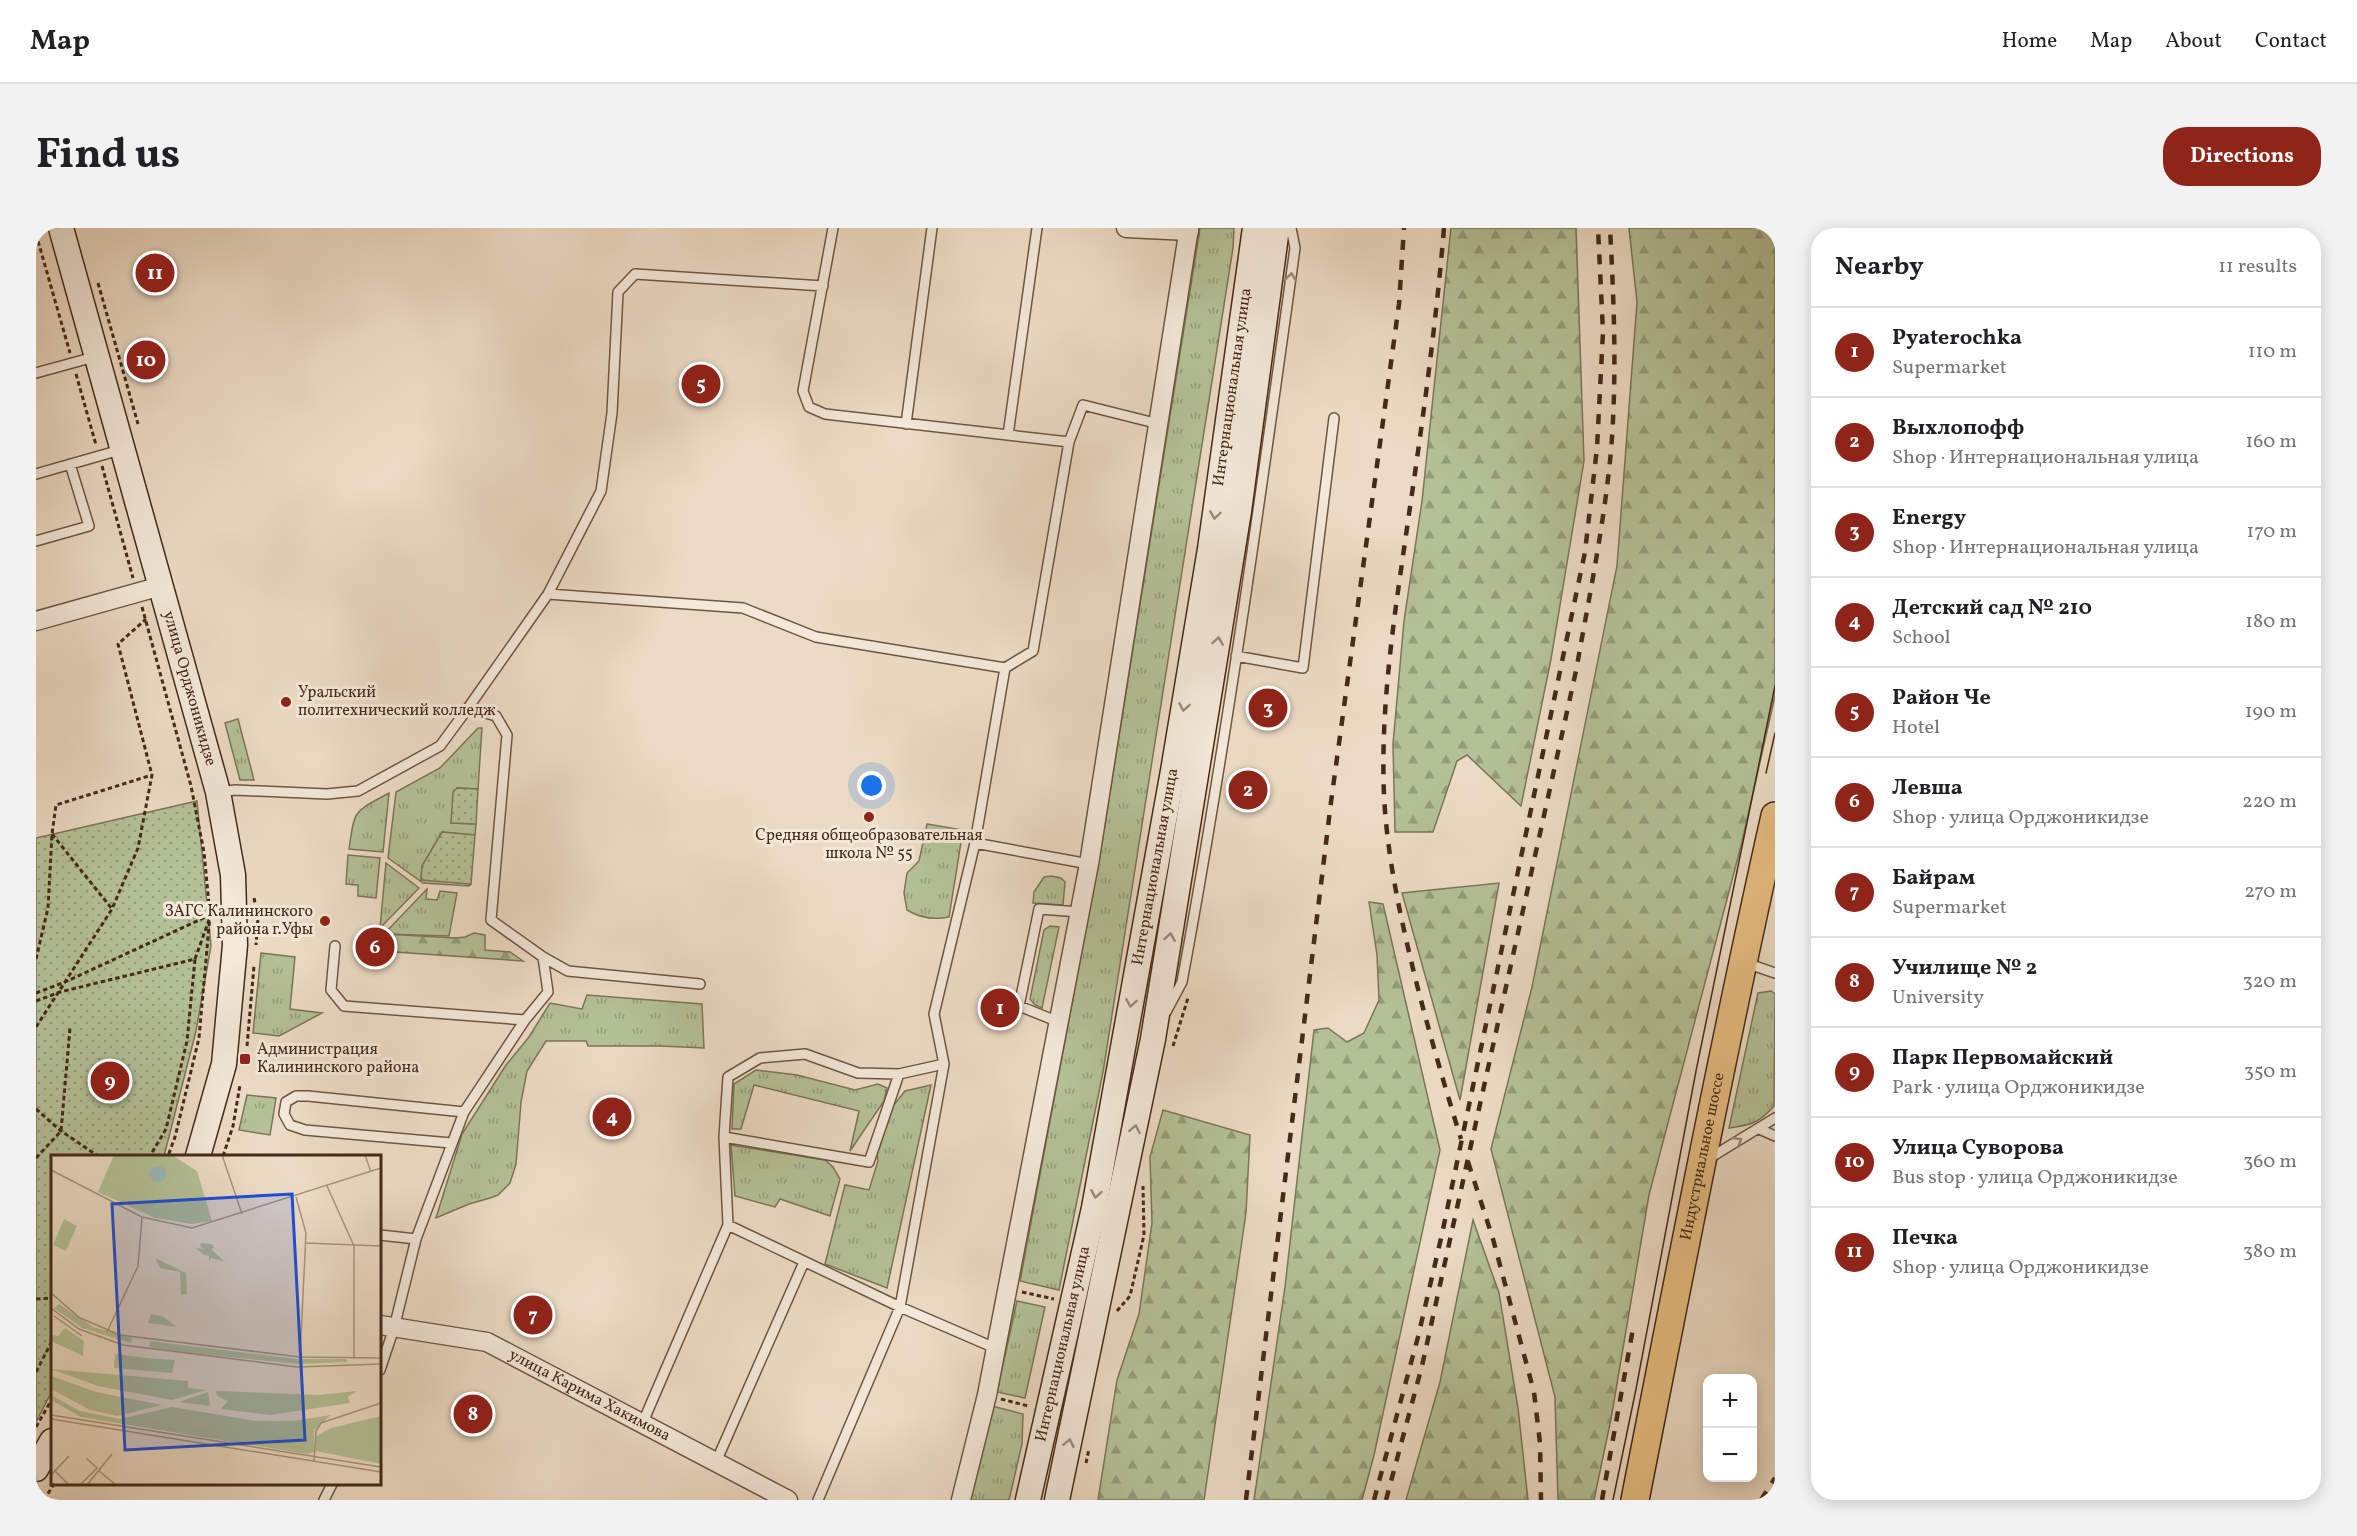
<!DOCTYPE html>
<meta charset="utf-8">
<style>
:root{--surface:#fff;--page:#f2f2f2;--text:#202124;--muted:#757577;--line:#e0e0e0;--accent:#8f2418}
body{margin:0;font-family:Vollkorn,serif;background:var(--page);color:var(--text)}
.controls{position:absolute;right:18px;bottom:18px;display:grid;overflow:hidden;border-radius:12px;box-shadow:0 3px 15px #0003}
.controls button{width:54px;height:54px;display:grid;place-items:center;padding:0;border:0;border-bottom:2px solid var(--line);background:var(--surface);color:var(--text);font:30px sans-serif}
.you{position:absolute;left:836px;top:558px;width:21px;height:21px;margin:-15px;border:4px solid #fff;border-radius:50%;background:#1a73e8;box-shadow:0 0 0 9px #1a73e833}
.badge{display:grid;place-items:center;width:39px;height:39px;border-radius:50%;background:var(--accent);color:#fff;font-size:20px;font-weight:700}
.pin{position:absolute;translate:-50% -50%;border:3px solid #fff;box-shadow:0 2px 6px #0006}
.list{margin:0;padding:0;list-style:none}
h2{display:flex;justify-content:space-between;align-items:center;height:78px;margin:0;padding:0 24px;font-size:26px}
h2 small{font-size:20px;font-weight:400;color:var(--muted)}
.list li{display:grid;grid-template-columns:39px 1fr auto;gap:18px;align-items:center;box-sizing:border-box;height:90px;padding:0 24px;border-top:2px solid var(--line)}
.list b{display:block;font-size:22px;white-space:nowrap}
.list p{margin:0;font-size:20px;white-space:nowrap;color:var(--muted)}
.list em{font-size:20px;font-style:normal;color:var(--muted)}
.map{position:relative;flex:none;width:1739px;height:1272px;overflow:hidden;border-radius:24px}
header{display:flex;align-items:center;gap:36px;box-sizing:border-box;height:84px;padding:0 30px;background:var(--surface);border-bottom:2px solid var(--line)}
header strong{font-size:28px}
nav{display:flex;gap:33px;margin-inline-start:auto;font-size:21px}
.intro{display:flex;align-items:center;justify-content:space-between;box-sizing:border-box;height:144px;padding:0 36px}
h1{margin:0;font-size:42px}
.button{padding:15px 27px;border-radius:24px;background:var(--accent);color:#fff;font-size:21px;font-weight:700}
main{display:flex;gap:36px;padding:0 36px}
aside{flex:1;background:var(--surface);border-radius:24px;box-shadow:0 3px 15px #0003}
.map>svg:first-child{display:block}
</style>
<header>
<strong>Map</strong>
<nav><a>Home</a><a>Map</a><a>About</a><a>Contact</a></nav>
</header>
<div class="intro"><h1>Find us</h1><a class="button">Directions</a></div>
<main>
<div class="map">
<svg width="1739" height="1272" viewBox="0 0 1739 1272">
<defs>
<pattern id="grass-tufts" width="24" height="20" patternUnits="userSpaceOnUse" patternTransform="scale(1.5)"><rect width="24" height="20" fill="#b4c197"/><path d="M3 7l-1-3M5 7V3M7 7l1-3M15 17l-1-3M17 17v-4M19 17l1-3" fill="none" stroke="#949d7a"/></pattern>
<pattern id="forest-firs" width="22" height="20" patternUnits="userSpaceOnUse" patternTransform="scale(1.5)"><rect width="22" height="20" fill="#b4c197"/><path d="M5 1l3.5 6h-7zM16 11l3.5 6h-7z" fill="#949d7a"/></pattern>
<pattern id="park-dots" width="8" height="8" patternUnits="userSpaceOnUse" patternTransform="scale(1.5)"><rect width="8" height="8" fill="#b4c197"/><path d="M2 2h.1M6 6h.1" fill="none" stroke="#949d7a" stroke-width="1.8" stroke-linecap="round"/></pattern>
</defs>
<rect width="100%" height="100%" fill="#ecdbc4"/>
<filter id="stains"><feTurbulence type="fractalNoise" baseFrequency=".00333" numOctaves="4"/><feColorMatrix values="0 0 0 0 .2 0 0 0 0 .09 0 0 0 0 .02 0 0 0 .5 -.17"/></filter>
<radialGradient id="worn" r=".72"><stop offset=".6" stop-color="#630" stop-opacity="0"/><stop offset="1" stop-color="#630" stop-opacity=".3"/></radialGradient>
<path fill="url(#grass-tufts)" stroke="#7c7658" stroke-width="1.5" d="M 1164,0 L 1198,0 L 1197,20 L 1067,844 L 1023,1062 L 984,1053 L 1065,621 Z
M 202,491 L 218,552 L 204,552 L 189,495 Z
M 442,500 L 446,500 L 442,561 L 421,560 L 415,595 L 440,596 L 439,607 L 406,604 L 386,638 L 385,651 L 435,656 L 433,658 L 387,655 L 352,630 L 360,564 L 404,540 Z
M 353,565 L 347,624 L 313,621 C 319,580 317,585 353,565 Z
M 891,596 L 927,602 L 913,689 C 898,692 884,690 871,682 L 868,665 L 871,645 L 883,633 Z
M 312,627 L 344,630 L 340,670 L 322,668 L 322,657 L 310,656 Z
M 350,635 L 383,660 L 344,700 Z
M 1015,648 L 1025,650 L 1029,654 L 1027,677 L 997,675 L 998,664 L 1008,649 Z
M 391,661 L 390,671 L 401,672 L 404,663 L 421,665 L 413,708 L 348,706 Z
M 1014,698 L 1023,699 L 1006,780 L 999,777 L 994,771 L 1008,702 Z
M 225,725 L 259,729 L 254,781 L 286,785 L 243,808 L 217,805 Z
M 1735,763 L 1739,766 L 1738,878 C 1723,895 1715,897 1693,900 L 1722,765 Z
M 551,767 L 666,776 L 668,820 L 624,818 L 552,818 L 550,813 L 510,813 L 491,843 L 485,874 L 480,936 L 474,955 L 462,967 L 454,970 L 433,976 L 400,990 L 426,906 L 470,837 L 493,809 L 514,775 L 546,781 Z
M 720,842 L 761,847 L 819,862 L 842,856 L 851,860 L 848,873 L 814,923 L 823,883 L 718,857 L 705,901 L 696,901 L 698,856 Z
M 895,857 L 851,1060 L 789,1036 L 809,957 L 833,962 L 842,933 L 841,927 L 857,878 L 869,863 Z
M 211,867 L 240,870 L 234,907 L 203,902 Z
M 695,917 L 789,932 L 797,939 L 804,951 L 794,988 L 744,971 L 739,979 L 699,968 Z
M 981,1073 L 1009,1079 L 989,1170 L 961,1164 Z
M 956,1178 L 987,1186 L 986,1216 L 973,1272 L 934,1272 Z"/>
<path fill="url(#forest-firs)" stroke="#7c7658" stroke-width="1.5" d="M 1415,0 L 1540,0 L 1548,233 L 1515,431 L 1485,578 L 1431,527 L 1421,533 L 1397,604 L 1359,604 L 1357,516 L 1368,393 L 1386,273 Z
M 1593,0 L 1739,0 L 1739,468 L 1705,618 L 1613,967 L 1575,1191 L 1558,1272 L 1522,1272 L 1519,1169 L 1455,921 L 1496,759 L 1581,338 L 1601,74 Z
M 1463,655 L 1424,872 L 1366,665 Z
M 1333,674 L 1347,676 L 1404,922 L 1338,1227 L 1326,1272 L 1218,1272 L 1249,1059 L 1278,802 L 1292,800 L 1311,814 L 1328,805 L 1343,772 L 1341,727 Z
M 438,705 L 449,707 L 449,722 L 474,724 L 487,733 L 331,722 L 348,706 L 420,710 L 429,709 Z
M 1127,882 L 1214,907 L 1210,985 L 1168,1272 L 1062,1272 L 1081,1152 L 1103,1086 L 1116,995 L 1114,929 Z
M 1437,992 L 1463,1065 L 1482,1180 L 1492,1272 L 1370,1272 L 1404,1154 Z"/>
<path fill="url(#park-dots)" stroke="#7c7658" stroke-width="1.5" d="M 421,560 L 442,561 L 440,596 L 415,595 L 417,564 Z
M 161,573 L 175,718 L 160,803 L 128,928 L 16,928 L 16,1163 L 0,1194 L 0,610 Z
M 406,604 L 439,607 L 435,656 L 385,652 L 386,638 Z"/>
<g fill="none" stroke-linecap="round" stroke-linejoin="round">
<defs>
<path id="lane" d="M 797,0 L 767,163 L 773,179 L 789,186 L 1033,214
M 0,145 L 58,129
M 870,196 L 896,0
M 972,207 L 1001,0
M 0,246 L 84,222
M 0,313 L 53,298 L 34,236
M 512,366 L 707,380 L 780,409 L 969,440 L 997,423 L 1033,214 L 1047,177 L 1123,196
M 1200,428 L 1267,440 L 1298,190
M 432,480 L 512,366 L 565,263 L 576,185 L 582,64 L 599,46 L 787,58
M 184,564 L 199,562 L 291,566 L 322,563 L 404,518 L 432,480 L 460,488 L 471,507 L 455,692 L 507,729 L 532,743 L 664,756
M 939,615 L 1053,636
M 299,718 L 295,762 L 308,778 L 489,792 L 428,884 L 380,1011 L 358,1100 L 344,1142
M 1710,735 L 1739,745
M 1130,784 L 1146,754 C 1191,511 1225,265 1259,20 L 1255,0
M 489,792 L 512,764 L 507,729
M 1023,794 L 983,778 L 1003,681 L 1044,684
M 1723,901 L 1739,908
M 688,909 L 833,934 L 863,846
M 415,915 L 269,902 L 254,897 L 248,886 L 250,874 L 260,868 L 272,868 L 428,884
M 1672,931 L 1739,890
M 692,997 L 864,1079 L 959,1120
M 344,1007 L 380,1011
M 607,1194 L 692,997 L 688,909 L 692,849 L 724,830 L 769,826 L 822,845 L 863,846 L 908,836
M 680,1234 L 768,1034
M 288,1272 L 296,1256
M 782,1272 L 864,1079 L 908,836 L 898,786 L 939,615 L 969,440"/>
<g id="street">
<path d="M 1090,0 L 1153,3"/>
<path d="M 0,393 L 125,358"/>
<path id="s1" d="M 344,1097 L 451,1114 L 752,1272"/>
<path d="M 925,1272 L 951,1167 L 1053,636 L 1153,0"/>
</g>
<g id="secondary">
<path id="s2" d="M 25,0 L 182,564 L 197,647 L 199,717 L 188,836 L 162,928"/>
<path d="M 0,1241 L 16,1213"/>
<path id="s3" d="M 992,1272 L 1058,980 L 1137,543 L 1174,321 L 1219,0"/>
<path d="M 1021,1272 L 1117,811 L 1203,283 L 1241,0"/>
</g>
<g id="primary">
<path id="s4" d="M 1599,1272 C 1644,1043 1688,815 1739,588"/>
</g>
</defs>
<use href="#lane" stroke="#6f5643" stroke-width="12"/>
<use href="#street" stroke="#6f5643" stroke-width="21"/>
<use href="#secondary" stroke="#452a18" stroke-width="27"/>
<use href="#primary" stroke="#452a18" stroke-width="30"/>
<path stroke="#452a18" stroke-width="3" stroke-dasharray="4.5 3" stroke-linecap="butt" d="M 0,6 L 34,125
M 62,55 L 102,196
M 40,146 L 60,217
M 66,238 L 97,350
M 106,379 L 155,558 L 168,624 L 174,687 L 163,810 L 139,909 L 132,928
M 16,606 L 76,681
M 218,670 L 222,690 L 220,717
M 0,731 L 12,680 L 16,606 L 20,577 L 116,547
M 159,731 L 173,692
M 0,765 L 29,754 L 174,687
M 0,773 L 24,764 L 159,731 L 151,813 L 130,901 L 114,928
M 0,799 L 76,681 L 102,620 L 116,547 L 82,416 L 110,391
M 211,818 L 218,738
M 1137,818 L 1152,770
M 0,881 L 25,903 L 62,928
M 187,928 L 197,898 L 204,857
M 0,930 L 25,903 L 34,800
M 986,1064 L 1018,1071
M 0,1071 L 16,1070
M 1081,1083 L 1094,1068 L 1108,1007 L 1107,958
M 0,1144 L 16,1113
M 965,1171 L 992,1178 L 992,1176
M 0,1199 L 16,1171
M 1050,1235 L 1053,1221
M 8,1272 L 18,1256"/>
<use href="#lane" stroke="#f3e8d9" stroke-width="9"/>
<use href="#street" stroke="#f3e8d9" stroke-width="18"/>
<use href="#secondary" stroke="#f3e8d9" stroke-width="24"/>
<use href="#primary" stroke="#e6be82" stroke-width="27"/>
<path stroke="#452a18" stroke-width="1.5" d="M 1730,545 L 1739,505
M 1577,1272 L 1600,1161 L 1660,843 L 1739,458"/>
<path stroke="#452a18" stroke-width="4.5" stroke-dasharray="10 10" stroke-linecap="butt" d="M 1408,0 C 1400,96 1387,191 1373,286 C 1360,378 1344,473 1348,567 C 1351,628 1364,687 1378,745 C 1392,801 1408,856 1425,911
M 1432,934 L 1457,1011 L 1498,1164 L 1504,1215 L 1505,1272
M 1210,1272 L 1295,574 L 1363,76 L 1368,0
M 1338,1272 L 1382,1109 L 1406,1006 L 1549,324 L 1561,220 L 1567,104 L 1562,0
M 1350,1272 L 1386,1138 L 1540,443 C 1553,370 1568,297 1575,223 C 1581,149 1578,74 1574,0
M 1566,1272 L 1598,1095
M 1725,1272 L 1739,1250"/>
</g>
<defs><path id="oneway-chevron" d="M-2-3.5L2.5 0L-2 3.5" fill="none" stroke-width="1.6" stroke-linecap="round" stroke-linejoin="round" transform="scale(1.5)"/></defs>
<g stroke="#9c8978">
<use href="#oneway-chevron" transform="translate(1255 49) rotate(-82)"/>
<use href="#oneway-chevron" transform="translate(1179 287) rotate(98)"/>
<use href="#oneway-chevron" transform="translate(1182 413) rotate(-81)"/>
<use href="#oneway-chevron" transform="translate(1148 479) rotate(99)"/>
<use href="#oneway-chevron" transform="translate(1134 709) rotate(-80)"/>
<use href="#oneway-chevron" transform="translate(1095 775) rotate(100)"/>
<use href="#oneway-chevron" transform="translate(1099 901) rotate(-79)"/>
<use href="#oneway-chevron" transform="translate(1702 913) rotate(-31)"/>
<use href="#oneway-chevron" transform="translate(1060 966) rotate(100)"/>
<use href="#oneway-chevron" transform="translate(1033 1215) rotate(-78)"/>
</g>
<g fill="#8f2418" stroke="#f3e8d9" stroke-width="2">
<circle cx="250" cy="474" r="6"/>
<circle cx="833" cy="589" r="6"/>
<circle cx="289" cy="693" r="6"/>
<rect x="203" y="825" width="12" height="12" rx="3"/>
</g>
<g text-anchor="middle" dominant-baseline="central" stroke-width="6" stroke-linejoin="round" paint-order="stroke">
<g font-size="16" fill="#452a18" stroke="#f3e8d9">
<text stroke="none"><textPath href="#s3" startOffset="1132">Интернациональная улица</textPath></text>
<text stroke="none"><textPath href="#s2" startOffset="478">улица Орджоникидзе</textPath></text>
<text stroke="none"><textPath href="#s3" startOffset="646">Интернациональная улица</textPath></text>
<text stroke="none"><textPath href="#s4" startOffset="350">Индустриальное шоссе</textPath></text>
<text stroke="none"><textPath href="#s3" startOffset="160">Интернациональная улица</textPath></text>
<text stroke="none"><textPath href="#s1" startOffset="224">улица Карима Хакимова</textPath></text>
</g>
<g font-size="16" fill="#452a18" stroke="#f3e8d9" text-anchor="start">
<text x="262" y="465">Уральский<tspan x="262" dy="18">политехнический колледж</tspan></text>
<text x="833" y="608" text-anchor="middle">Средняя общеобразовательная<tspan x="833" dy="18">школа № 55</tspan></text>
<text x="277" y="684" text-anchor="end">ЗАГС Калининского<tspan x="277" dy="18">района г.Уфы</tspan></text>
<text x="221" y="822">Администрация<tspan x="221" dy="18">Калининского района</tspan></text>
</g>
</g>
<g transform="translate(15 927)">
<rect width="330" height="330" fill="#ecdbc4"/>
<path d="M 150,88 L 161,89 L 163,93 L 160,94 L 173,106 L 160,103 L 158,106 L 158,101 L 151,99 L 151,105 L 151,98 L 144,93 L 155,94 L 149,92 ZM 104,103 L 135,118 L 136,139 L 130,140 L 129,117 L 109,113 ZM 8,149 L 42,172 L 81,183 L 80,188 L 31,173 L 3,153 ZM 100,159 L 111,161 L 126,172 L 97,168 ZM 99,186 L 247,204 L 296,204 L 296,207 L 247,209 L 129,197 L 98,192 Z" fill="#b4c197"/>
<path d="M 14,173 L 33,186 L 32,201 L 0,186 L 0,180 L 7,181 ZM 64,199 L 95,203 L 124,205 L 121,218 L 63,213 ZM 0,214 L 137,226 L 137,233 L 155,235 L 121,245 L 47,231 ZM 0,221 L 45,237 L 111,250 L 66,261 L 39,255 L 0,234 ZM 165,236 L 268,240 L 306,236 L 297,242 L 299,248 L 219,260 L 170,254 L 177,246 L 166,241 ZM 157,237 L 159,251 L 128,247 L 131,246 ZM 0,240 L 29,256 L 69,264 L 121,252 L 205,266 L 242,266 L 280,260 L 263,275 L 263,297 L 256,299 L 30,262 L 0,245 Z" fill="#b4c197"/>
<path d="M 63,0 L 121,0 L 146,16 L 161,66 L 141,69 L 104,63 L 47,37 ZM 330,261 L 330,309 L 265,296 L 264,282 L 280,273 Z" fill="#b4c197"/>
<path d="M 13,64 L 26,71 L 15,96 L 2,90 Z" fill="#b4c197"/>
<path d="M99 19a8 8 0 1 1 16 0a8 8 0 1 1-16 0Z" fill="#99bab8"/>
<path fill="none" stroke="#a9947f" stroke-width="1.5" d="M 171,0 L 191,59M 314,0 L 320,17M 0,15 L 91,62 L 141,73 L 330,13M 276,31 L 303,91 L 303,203M 245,42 L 255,78 L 249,202M 254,88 L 330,91M 0,138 L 29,163 L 69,180 L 249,202 L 330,203M 0,153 L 28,174 L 72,190 L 246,212 L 330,209M 3,161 L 31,181M 56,177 L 87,111 L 91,62M 0,260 L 330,312M 0,264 L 330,317M 263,306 L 265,276 L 270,268 L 330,248M 4,316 L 18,330M 48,316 L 65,330M 0,320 L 18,301M 29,330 L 46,313 L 35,303M 36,330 L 61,299"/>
<path fill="#1d4ed8" fill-opacity="0.15" stroke="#1d4ed8" stroke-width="3" d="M 241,39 L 254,285 L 74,295 L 61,49 Z"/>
<rect width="330" height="330" fill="none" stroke="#452a18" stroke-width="3"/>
</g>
<rect width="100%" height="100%" filter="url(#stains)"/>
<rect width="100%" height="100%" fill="url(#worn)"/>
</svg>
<div class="controls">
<button>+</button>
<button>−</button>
</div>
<div class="you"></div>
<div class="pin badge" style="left:964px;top:780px">1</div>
<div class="pin badge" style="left:1212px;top:562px">2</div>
<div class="pin badge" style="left:1232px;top:480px">3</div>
<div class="pin badge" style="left:576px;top:889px">4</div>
<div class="pin badge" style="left:665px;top:156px">5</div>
<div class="pin badge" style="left:339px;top:719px">6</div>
<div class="pin badge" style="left:497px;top:1087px">7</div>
<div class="pin badge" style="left:437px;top:1186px">8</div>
<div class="pin badge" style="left:74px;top:853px">9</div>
<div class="pin badge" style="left:110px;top:132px">10</div>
<div class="pin badge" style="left:119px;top:45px">11</div>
</div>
<aside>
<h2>Nearby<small>11 results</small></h2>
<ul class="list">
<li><span class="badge">1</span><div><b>Pyaterochka</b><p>Supermarket</p></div><em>110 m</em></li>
<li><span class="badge">2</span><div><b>Выхлопофф</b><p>Shop · Интернациональная улица</p></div><em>160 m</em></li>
<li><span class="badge">3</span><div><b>Energy</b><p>Shop · Интернациональная улица</p></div><em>170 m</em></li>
<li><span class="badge">4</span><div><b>Детский сад № 210</b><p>School</p></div><em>180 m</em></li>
<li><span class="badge">5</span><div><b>Район Че</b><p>Hotel</p></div><em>190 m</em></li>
<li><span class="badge">6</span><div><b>Левша</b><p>Shop · улица Орджоникидзе</p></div><em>220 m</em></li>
<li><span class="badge">7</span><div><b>Байрам</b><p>Supermarket</p></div><em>270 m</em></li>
<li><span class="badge">8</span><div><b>Училище № 2</b><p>University</p></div><em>320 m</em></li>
<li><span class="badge">9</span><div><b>Парк Первомайский</b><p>Park · улица Орджоникидзе</p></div><em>350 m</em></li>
<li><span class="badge">10</span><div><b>Улица Суворова</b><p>Bus stop · улица Орджоникидзе</p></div><em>360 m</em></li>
<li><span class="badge">11</span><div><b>Печка</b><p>Shop · улица Орджоникидзе</p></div><em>380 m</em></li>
</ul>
</aside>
</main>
